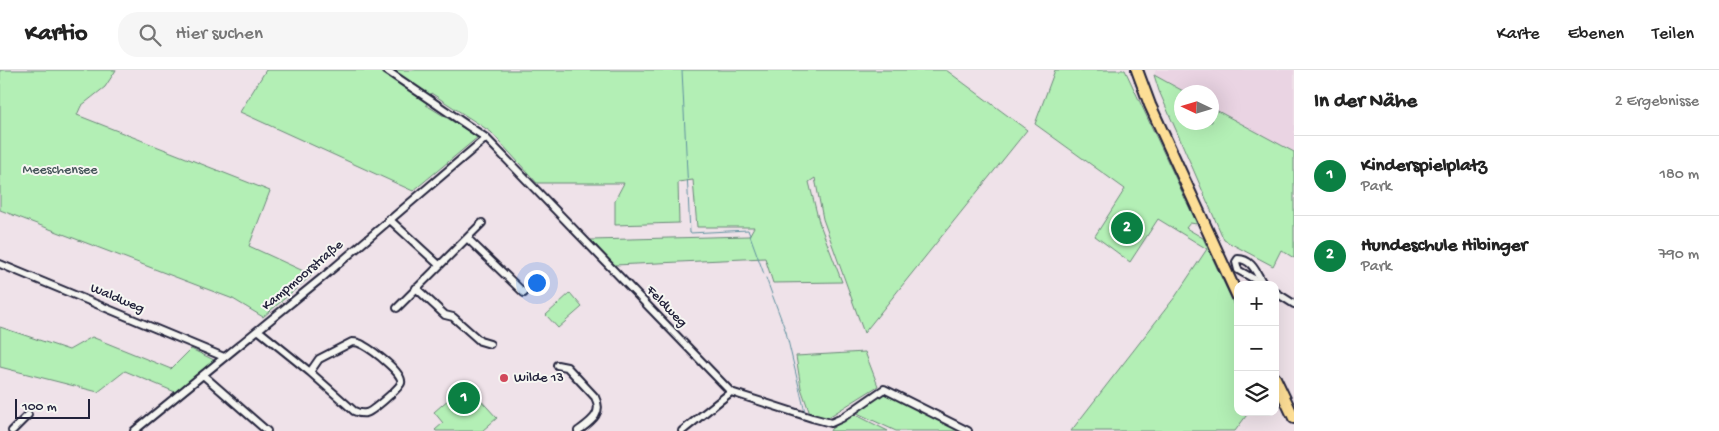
<!DOCTYPE html>
<html lang="de">
<meta charset="utf-8">
<style>
:root{--surface:#fff;--page:#f6f6f6;--text:#222;--muted:#767676;--line:#e0e0e0;--accent:#0b8043}
body{margin:0;font-family:"Gochi Hand",sans-serif;background:var(--page);color:var(--text)}
.controls{position:absolute;right:15px;bottom:15px;display:grid;overflow:hidden;border-radius:10px;box-shadow:0 5px 20px #0002}
.controls button{width:45px;height:45px;display:grid;place-items:center;padding:0;border:0;border-bottom:1px solid var(--line);background:var(--surface);color:var(--text);font:25px sans-serif}
.compass{position:absolute;left:1174px;top:15px;width:45px;height:45px;border-radius:50%;background:var(--surface);box-shadow:0 5px 20px #0002;rotate:274deg}
.scale{position:absolute;left:15px;bottom:12px;width:75px;box-sizing:border-box;padding-left:5px;border:2px solid #22223b;border-top:0;font-size:14px;line-height:18px;white-space:nowrap;color:#22223b;-webkit-text-stroke:4px #f6f6f2;paint-order:stroke}
.you{position:absolute;left:536px;top:212px;width:18px;height:18px;margin:-12px;border:4px solid #fff;border-radius:50%;background:#1a73e8;box-shadow:0 0 0 8px #1a73e833}
.badge{display:grid;place-items:center;width:32px;height:32px;border-radius:50%;background:var(--accent);color:#fff;font-size:16px;font-weight:700}
.pin{position:absolute;translate:-50% -50%;border:2px solid #fff;box-shadow:0 1px 5px #0006}
.list{margin:0;padding:0;list-style:none}
h2{display:flex;justify-content:space-between;align-items:center;height:65px;margin:0;padding:0 20px;font-size:21px}
h2 small{font-size:16px;font-weight:400;color:var(--muted)}
.list li{display:grid;grid-template-columns:32px 1fr auto;gap:15px;align-items:center;box-sizing:border-box;height:80px;padding:0 20px;border-top:1px solid var(--line)}
.list b{display:block;font-size:19px;white-space:nowrap}
.list p{margin:0;font-size:16px;white-space:nowrap;color:var(--muted)}
.list em{font-size:16px;font-style:normal;color:var(--muted)}
.icon{flex:none;width:28px;height:28px;fill:none;stroke:currentColor;stroke-width:2;stroke-linecap:round;stroke-linejoin:round}
.map{position:relative;flex:none;width:1294px;height:361px;overflow:hidden}
header{display:flex;align-items:center;gap:30px;box-sizing:border-box;height:70px;padding:0 25px;background:var(--surface);border-bottom:1px solid var(--line)}
header strong{font-size:24px}
nav{display:flex;gap:28px;margin-inline-start:auto;font-size:18px}
.search{width:350px;height:45px;background:var(--page);display:flex;align-items:center;gap:12px;box-sizing:border-box;padding:0 18px;border-radius:20px;color:var(--muted);font-size:19px}
main{display:flex}
aside{flex:1;background:var(--surface)}
.map>svg:first-child{display:block}
</style>
<header>
<strong>Kartio</strong>
<div class="search"><svg class="icon" aria-label="search" viewBox="0 0 24 24"><circle cx="10" cy="10" r="6"/><path d="M15 15l6 6"/></svg>Hier suchen</div>
<nav><a>Karte</a><a>Ebenen</a><a>Teilen</a></nav>
</header>
<main>
<div class="map">
<svg width="1294" height="361" viewBox="0 0 1294 361">
<rect width="100%" height="100%" fill="#efe2e9"/>
<filter id="ink" filterUnits="userSpaceOnUse"><feTurbulence type="fractalNoise" baseFrequency=".02" numOctaves="2"/><feDisplacementMap in="SourceGraphic" scale="10" xChannelSelector="R" yChannelSelector="G"/><feConvolveMatrix kernelMatrix="1 2 1 2 8 2 1 2 1" color-interpolation-filters="sRGB"/></filter>
<g filter="url(#ink)">
<path fill="#ead4e3" d="M 1156,0 L 1294,0 L 1294,82 L 1212,38 L 1212,22 L 1185,22 L 1154,5 Z"/>
<path fill="#b3efb5" stroke="#6a8878" d="M 0,0 L 116,0 L 105,17 L 81,36 L 77,45 L 270,121 L 249,176 L 312,205 L 263,247 L 233,229 L 0,140 Z
M 266,0 L 946,0 L 1027,60 L 864,263 L 823,149 L 815,108 L 809,112 L 819,152 L 842,212 L 773,213 L 765,188 L 615,195 L 591,170 L 749,166 L 754,157 L 697,157 L 693,110 L 678,112 L 679,153 L 615,155 L 615,130 L 624,113 L 537,113 L 491,62 L 431,23 L 426,35 L 478,67 L 413,121 L 240,42 Z
M 1055,0 L 1125,0 L 1197,154 L 1190,153 L 1186,158 L 1203,168 L 1238,243 L 1238,342 L 1249,342 L 1235,361 L 1071,361 L 1175,227 L 1207,179 L 1158,149 L 1130,192 L 1095,166 L 1125,119 L 1035,54 Z
M 1154,5 L 1185,22 L 1182,22 L 1182,52 L 1212,52 L 1212,38 L 1294,82 L 1294,188 L 1281,180 L 1273,196 L 1224,170 L 1159,21 Z
M 570,223 L 582,237 L 558,258 L 546,245 Z
M 0,257 L 69,280 L 92,267 L 171,299 L 191,279 L 214,290 L 175,322 L 125,301 L 98,322 L 0,297 Z
M 865,282 L 878,316 L 827,348 L 810,344 L 801,318 L 796,286 Z
M 466,314 L 497,348 L 482,361 L 436,361 L 435,360 L 443,353 L 434,342 Z
M 883,322 L 959,359 L 956,361 L 896,361 L 855,342 Z
M 854,344 L 888,361 L 830,361 L 831,359 Z"/>
<g fill="none" stroke-linecap="round" stroke-linejoin="round">
<path stroke="#60919f" stroke-width="1" d="M 682,0 L 690,163 L 748,160 L 764,204
M 766,208 L 786,262 L 805,342"/>
<defs>
<path id="street" d="M 386,0 L 486,68 L 731,322 L 812,348 L 831,353 L 842,348 L 884,319 L 968,361
M 389,149 L 439,195
M 467,168 L 524,223
M 0,194 L 224,287
M 1263,214 L 1238,200 L 1236,192 L 1238,189 C 1253,189 1257,205 1264,215
M 416,218 L 445,245 L 453,247 L 480,271 L 490,274
M 1275,222 L 1294,234
M 397,238 L 482,153
M 258,260 L 310,302 L 354,341 C 358,343 361,344 366,343 C 372,342 399,318 401,313 C 404,303 372,280 363,275 C 360,273 356,272 352,272 L 319,289 L 310,302
M 557,295 L 567,297 L 595,327 C 604,344 590,352 578,361
M 203,305 L 267,361
M 12,361 L 28,345
M 134,361 L 323,207 L 486,68
M 682,361 L 731,322"/>
<path id="primary" d="M 1137,0 L 1150,35 L 1238,227
M 1275,308 L 1294,348"/>
</defs>
<use href="#street" stroke="#22223b" stroke-width="10"/>
<use href="#primary" stroke="#22223b" stroke-width="14"/>
<use href="#street" stroke="#f6f6f2" stroke-width="6"/>
<use href="#primary" stroke="#fdde96" stroke-width="10"/>
</g>
</g>
<circle fill="#d1495b" stroke="#f6f6f2" stroke-width="2" cx="504" cy="308" r="5"/>
<g text-anchor="middle" dominant-baseline="central" stroke-width="4" stroke-linejoin="round" paint-order="stroke">
<g font-size="14" fill="#46555a" stroke="#f6f6f2">
<text x="60" y="100">Meeschensee</text>
</g>
<g font-size="14" fill="#22223b" stroke="#f6f6f2">
<text transform="translate(303 206) rotate(-40)">Kampmoorstraße</text>
<text transform="translate(117 229) rotate(23)">Waldweg</text>
<text transform="translate(666 237) rotate(46)">Feldweg</text>
</g>
<g font-size="14" fill="#22223b" stroke="#f6f6f2" text-anchor="start">
<text x="514" y="308">Wilde 13</text>
</g>
</g>
</svg>
<div class="controls">
<button>+</button>
<button>−</button>
<button><svg class="icon" aria-label="layers" viewBox="0 0 24 24"><path d="M12 4l9 5-9 5-9-5zM3 14l9 5 9-5"/></svg></button>
</div>
<svg class="compass" viewBox="-18 -18 36 36"><path d="M0-13l5 13h-10z" fill="#e53935"/><path d="M0 13l5-13h-10z" fill="#767676"/></svg>
<div class="scale">100 m</div>
<div class="you"></div>
<div class="pin badge" style="left:464px;top:328px">1</div>
<div class="pin badge" style="left:1127px;top:158px">2</div>
</div>
<aside>
<h2>In der Nähe<small>2 Ergebnisse</small></h2>
<ul class="list">
<li><span class="badge">1</span><div><b>Kinderspielplatz</b><p>Park</p></div><em>180 m</em></li>
<li><span class="badge">2</span><div><b>Hundeschule Hibinger</b><p>Park</p></div><em>790 m</em></li>
</ul>
</aside>
</main>
